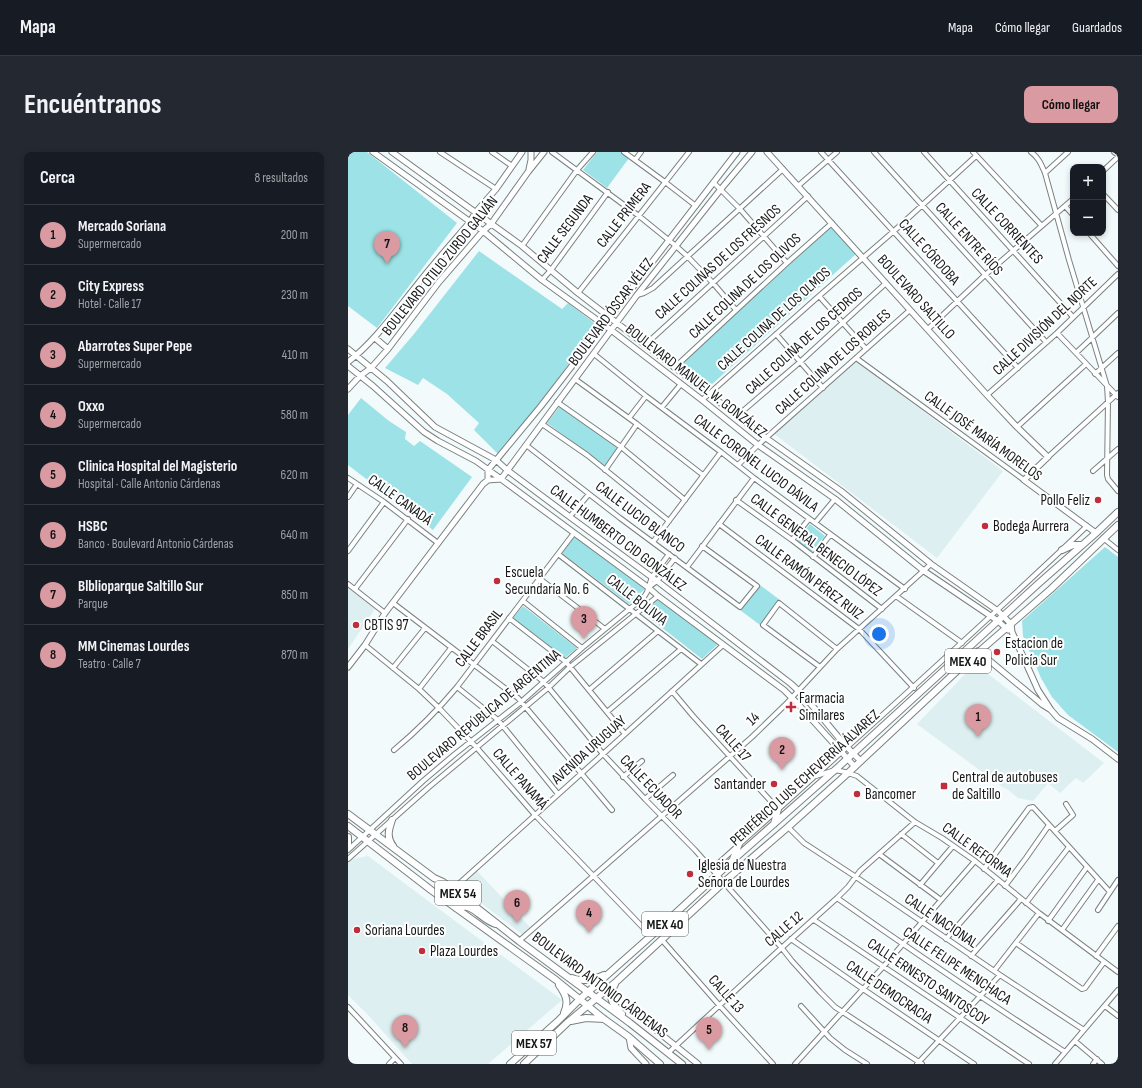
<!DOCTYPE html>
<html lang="es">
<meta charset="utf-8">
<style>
:root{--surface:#171b24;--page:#242831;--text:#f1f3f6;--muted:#9ea1a6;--line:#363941;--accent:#da9aa2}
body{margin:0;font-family:"Sofia Sans Condensed",sans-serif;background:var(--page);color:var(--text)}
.controls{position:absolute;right:12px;top:12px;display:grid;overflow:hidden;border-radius:8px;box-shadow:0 2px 6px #0003}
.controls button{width:36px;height:36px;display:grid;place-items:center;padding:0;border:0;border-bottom:1px solid var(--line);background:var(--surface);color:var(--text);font:20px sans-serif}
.you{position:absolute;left:531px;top:482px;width:14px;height:14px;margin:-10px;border:3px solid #fff;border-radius:50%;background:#1a73e8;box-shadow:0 0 0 6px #1a73e833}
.badge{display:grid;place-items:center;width:26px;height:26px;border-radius:50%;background:var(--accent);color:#111;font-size:13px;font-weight:700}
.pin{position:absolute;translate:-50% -33px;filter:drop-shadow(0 1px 2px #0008)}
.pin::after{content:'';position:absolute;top:21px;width:14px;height:12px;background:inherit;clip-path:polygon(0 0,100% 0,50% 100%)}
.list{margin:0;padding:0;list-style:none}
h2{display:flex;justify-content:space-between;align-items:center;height:52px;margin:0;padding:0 16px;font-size:17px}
h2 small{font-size:13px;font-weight:400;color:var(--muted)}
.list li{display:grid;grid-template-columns:26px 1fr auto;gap:12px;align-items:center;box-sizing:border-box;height:60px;padding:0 16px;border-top:1px solid var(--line)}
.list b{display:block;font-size:15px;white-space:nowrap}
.list p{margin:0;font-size:13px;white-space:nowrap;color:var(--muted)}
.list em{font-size:13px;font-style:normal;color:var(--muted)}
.map{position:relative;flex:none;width:770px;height:912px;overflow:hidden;border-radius:8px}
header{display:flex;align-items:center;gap:24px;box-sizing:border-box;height:56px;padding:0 20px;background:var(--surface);border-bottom:1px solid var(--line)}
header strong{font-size:19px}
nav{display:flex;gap:22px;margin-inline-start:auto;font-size:14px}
.intro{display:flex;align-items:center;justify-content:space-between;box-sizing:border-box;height:96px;padding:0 24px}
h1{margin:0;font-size:28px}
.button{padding:10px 18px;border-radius:8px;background:var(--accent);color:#111;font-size:14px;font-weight:700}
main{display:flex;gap:24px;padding:0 24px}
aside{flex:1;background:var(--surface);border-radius:8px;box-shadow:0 2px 6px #0003}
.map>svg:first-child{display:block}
</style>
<header>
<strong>Mapa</strong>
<nav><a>Mapa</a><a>Cómo llegar</a><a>Guardados</a></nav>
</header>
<div class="intro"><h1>Encuéntranos</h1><a class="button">Cómo llegar</a></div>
<main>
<aside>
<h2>Cerca<small>8 resultados</small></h2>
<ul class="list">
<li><span class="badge">1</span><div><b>Mercado Soriana</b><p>Supermercado</p></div><em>200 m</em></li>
<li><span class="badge">2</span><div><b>City Express</b><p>Hotel · Calle 17</p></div><em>230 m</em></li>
<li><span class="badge">3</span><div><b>Abarrotes Super Pepe</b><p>Supermercado</p></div><em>410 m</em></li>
<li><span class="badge">4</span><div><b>Oxxo</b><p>Supermercado</p></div><em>580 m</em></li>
<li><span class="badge">5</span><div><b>Clinica Hospital del Magisterio</b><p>Hospital · Calle Antonio Cárdenas</p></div><em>620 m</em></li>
<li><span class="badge">6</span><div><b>HSBC</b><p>Banco · Boulevard Antonio Cárdenas</p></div><em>640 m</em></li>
<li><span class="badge">7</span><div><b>Blblioparque Saltillo Sur</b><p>Parque</p></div><em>850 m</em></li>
<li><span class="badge">8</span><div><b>MM Cinemas Lourdes</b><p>Teatro · Calle 7</p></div><em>870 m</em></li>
</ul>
</aside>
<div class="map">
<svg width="770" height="912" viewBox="0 0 770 912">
<rect width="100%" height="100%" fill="#f2fafb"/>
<path fill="#ddeff0" d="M 508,209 L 655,319 L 589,406 L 425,281 Z
M 0,435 L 27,457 L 0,497 Z
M 627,512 L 756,611 L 735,631 L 728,626 L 712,641 L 700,631 L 685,649 L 670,646 L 659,637 L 656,636 L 569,572 Z
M 20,704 L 103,766 L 214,848 L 140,912 L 64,912 L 20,863 L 0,843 L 0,711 L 5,707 Z
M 129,719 L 182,775 L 175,783 L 112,735 Z"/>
<path fill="#9de2e6" d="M 0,0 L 19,0 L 109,71 L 29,176 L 0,154 Z
M 249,0 L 273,0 L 281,6 L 259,36 L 235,18 Z
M 483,75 L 508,102 L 362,234 L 332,212 Z
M 131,99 L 214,157 L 220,151 L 249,173 L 209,228 L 151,303 L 126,278 L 131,271 L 99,242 L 75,226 L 70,233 L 37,216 L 66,182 Z
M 13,246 L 41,269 L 58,280 L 57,287 L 66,294 L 72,289 L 124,325 L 85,378 L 0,313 L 0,263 Z
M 212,254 L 270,296 L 257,314 L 199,271 Z
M 462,372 L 477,384 L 463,401 L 448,390 Z
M 227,384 L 297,437 L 281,452 L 214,401 Z
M 757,395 L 770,405 L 770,600 L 720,563 L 704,545 L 693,526 L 675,484 L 674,469 Z
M 412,433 L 432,448 L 412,473 L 392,458 Z
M 309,447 L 370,492 L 354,507 L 294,460 Z
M 175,454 L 229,496 L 217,506 L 165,466 Z"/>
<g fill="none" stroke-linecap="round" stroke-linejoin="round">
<defs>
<path id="minor" d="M 92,0 L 148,37
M 144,0 L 164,14
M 204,0 L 291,64 L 328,94 L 339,104 L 365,131 L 388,158
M 276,0 L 317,30 L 348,54
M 473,0 L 670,216
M 526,0 L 698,190
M 576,0 L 725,165
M 625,0 L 693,73
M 683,0 C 691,6 693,12 697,21 L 721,108 L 759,234 L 760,250 L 759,323 L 760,327 L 770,339
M 766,0 L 770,3
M 287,8 L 293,0
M 755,19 L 770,5
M 697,21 L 720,0
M 366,31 L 392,57 L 439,111
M 450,34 L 489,0
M 755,42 L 770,58
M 717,54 L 725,63
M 741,81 L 770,114
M 174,94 L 229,18 L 245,0
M 194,128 L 203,118 L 260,40
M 230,141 L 341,0
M 289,143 L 296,141 L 305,136 L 435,17
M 471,144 L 518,197
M 580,177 L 637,123 L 725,47
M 709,181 L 770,245
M 428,182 L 475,236
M 297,193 L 460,44
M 728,201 L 770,161
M 246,202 L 298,244 L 373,300 L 406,326 L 557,437
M 508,206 L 676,328
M 326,216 L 439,111 L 484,71
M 747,222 L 770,201
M 227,227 L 289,272 L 355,323
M 639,243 L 709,181 L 770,122
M 354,248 L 471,144 L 546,79 L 628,4
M 209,250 L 273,295 L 337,348
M 314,255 L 333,232
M 389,264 L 452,210 L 538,131
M 281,266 L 298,244
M 194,272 L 239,303 L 321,369
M 669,275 L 738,212
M 178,293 L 272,366 L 392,455 L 409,434 L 354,394
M 700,305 L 770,241
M 390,313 L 410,293 L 562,158
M 257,318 L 289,272
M 745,319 L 770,297
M 0,326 L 36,350 L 90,391
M 0,345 L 9,332
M 388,348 L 444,388 L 534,457
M 224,362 L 241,342
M 467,371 L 487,347
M 371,372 L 511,477 L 566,536
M 755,386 L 770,398
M 444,388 L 461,367
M 305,390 L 373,300
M 0,399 L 36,350
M 210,402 L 353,512
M 465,405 L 482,383
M 339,415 L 406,326
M 191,426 L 257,477
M 0,432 L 37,461
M 301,435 L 309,429 L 327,406
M 7,437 L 60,367
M 548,444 L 614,491
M 175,449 L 234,496
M 45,451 L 170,546 L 264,658
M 161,466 L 218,510 L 277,582
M 144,489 L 196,530 L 255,602 L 297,647 L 347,698 L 433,795 L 444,809 L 472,840 L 487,855 L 574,912
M 17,493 L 71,537 L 91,556 L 129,596 L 187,663 L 303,784
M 472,515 L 415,473 L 431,451 L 489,497
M 45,516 L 77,476
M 109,535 L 150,568 L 210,642
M 71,537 L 103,496
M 241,538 L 310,479
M 324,539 L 345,564 L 430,657
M 259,560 L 333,497
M 46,598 C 70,578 89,559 109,535 L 226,381
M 468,624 L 487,618 L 497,620 L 509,624 L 567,670 L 594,686 L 627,709 L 691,761 L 770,820
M 275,625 L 294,609
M 297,647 L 325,623
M 440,675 L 456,691 L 508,725 L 652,823 L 736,878
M 707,679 L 725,663 L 718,652
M 553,682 L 590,711
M 0,698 L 75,629 L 107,602 L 173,550 L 234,496 L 296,445 L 299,440 L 304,425 L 321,402
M 531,702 L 593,748
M 0,707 L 81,635 L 200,536 L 222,515 L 310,444
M 364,717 C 489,604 616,491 739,374
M 636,717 L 681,656 L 685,655 L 762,740
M 572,733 L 605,694
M 657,734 L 678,706 L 701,673
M 105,737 L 255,602 L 375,493
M 489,746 C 564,799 640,850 717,900
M 678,751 L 721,695
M 750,758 L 770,728
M 466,768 L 681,912
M 700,769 L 739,715
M 714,778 L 750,728
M 443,787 L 515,837 L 626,912
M 598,787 L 650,728
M 314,788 L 371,853 L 425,912
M 171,789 L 404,585 L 437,553 L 489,497 L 583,412
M 668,791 L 734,837 L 737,836 L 756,810
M 623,804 L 673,747
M 748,804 L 770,774
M 646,819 L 691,761
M 453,854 L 482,886 L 497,898 L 519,912
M 757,854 L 770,864
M 0,855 L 53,912
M 727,889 L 754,912
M 320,901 L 429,800 L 489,746 L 500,735 L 512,719 L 567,670
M 41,912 L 47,906
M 447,912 L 535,815 L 627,709
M 569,912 L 652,823
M 707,912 L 770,838
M 745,912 L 749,907"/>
<path id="tertiary" d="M 25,0 L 135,79 L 194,128 L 263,178 L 354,248 L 410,293 L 487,347 L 576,419 L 650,469 L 660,478
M 44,0 L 174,94 L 230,141 L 418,286 L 493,339 L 583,412 L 650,459 L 663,472 L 664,480 L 690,538 L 703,558
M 419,0 L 639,243 L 669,275 L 700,305 L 676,328 L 748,381
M 181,17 L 183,8 L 183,0
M 27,186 L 40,197
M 0,197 L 39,229 L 87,275 L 148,308 L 159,318 L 222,365 L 309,429 L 442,531 C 469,554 487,586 513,609
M 0,210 C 27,189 47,160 69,133 C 86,111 104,91 122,70 L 127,61 L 148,37 L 174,0
M 0,214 L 25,234 L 76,280 L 90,289 L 128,309 L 153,327 L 301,436 L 310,444 L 436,538 L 449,551 L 507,615
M 0,237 L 12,224 L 23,216 L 40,197 L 91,130 L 135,79 L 143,72 L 180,20 L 196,0
M 140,328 L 140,318 L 193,254 L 389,0
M 630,499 L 695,553 L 703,558 L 710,566 L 744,587 L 770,607
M 0,515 L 17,493 L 37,461 L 135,332 L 140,328 L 153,327 L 289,143 L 373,37 L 404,0
M 263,842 L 350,912
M 281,885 L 283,896 L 298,912"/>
<path id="primary" d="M 714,398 L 725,393 L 734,393
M 0,662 L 86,726 L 95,730 L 105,737 L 171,789 L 282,871 L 334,912
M 44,668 C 41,677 38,685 45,694
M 426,672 L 430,657
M 0,674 L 83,738 L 208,828 L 256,867 L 281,885 L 312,912
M 0,685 L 0,692
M 385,707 L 391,692
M 94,734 C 102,740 110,745 108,756
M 108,756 C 125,749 132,768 148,772
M 224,826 C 236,830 245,828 256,823
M 267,832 C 259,847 265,852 274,862
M 211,833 C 218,843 221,850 216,861
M 223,869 L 238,866 L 256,867
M 162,912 L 210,869 L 232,847 L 303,784 L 385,708 L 487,618 L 690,432 L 748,381 L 770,360
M 176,912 L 220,870 L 269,829 L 376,730 L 440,675 L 500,621 L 611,517 L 703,437 L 770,373"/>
</defs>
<use href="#minor" stroke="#7a8181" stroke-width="6"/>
<use href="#tertiary" stroke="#7a8181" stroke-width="7"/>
<use href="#primary" stroke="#7a8181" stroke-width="8"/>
<use href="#minor" stroke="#fff" stroke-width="4"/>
<use href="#tertiary" stroke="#fff" stroke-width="5"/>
<use href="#primary" stroke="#fff" stroke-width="6"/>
</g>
<g fill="#be2e3c" stroke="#fff" stroke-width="1.5">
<circle cx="750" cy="348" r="4"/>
<circle cx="637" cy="374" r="4"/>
<circle cx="149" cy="429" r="4"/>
<circle cx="8" cy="473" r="4"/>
<circle cx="649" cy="500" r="4"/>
<path d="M441 549h4v4h4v4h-4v4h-4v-4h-4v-4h4z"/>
<circle cx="426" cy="632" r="4"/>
<rect x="592" y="630" width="8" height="8" rx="2"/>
<circle cx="509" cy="642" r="4"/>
<circle cx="342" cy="722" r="4"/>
<circle cx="9" cy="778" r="4"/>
<circle cx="74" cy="799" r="4"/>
</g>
<g text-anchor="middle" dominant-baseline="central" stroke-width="4" stroke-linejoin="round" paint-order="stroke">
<g fill="#fff" stroke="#5b5d5d" stroke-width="1">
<rect x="597" y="497" width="46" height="24" rx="3"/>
<rect x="87" y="729" width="46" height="24" rx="3"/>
<rect x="294" y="760" width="46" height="24" rx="3"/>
<rect x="164" y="879" width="44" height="24" rx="3"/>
</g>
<g font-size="14" font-weight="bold" fill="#151818">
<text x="620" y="509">MEX 40</text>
<text x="110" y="741">MEX 54</text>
<text x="317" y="772">MEX 40</text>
<text x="186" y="891">MEX 57</text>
</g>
<g font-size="15" fill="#151818" stroke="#fff">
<text transform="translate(276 63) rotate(-52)">CALLE PRIMERA</text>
<text transform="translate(659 74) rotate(47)">CALLE CORRIENTES</text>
<text transform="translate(217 77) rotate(-53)">CALLE SEGUNDA</text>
<text transform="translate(621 87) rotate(48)">CALLE ENTRE RÍOS</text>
<text transform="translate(581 100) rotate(48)">CALLE CÓRDOBA</text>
<text transform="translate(370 110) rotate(-42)">CALLE COLINAS DE LOS FRESNOS</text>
<text transform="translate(92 114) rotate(-51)">BOULEVARD OTILIO ZURDO GALVÁN</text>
<text transform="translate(397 134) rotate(-43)">CALLE COLINA DE LOS OLIVOS</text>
<text transform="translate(568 145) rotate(48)">BOULEVARD SALTILLO</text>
<text transform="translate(263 160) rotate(-53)">BOULEVARD ÓSCAR VÉLEZ</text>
<text transform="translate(426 167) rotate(-42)">CALLE COLINA DE LOS OLMOS</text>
<text transform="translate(697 174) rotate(-43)">CALLE DIVISIÓN DEL NORTE</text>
<text transform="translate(456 189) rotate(-42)">CALLE COLINA DE LOS CEDROS</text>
<text transform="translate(485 210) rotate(-42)">CALLE COLINA DE LOS ROBLES</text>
<text transform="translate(348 229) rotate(38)">BOULEVARD MANUEL W. GONZÁLEZ</text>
<text transform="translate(635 284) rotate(36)">CALLE JOSÉ MARÍA MORELOS</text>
<text transform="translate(408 311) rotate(37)">CALLE CORONEL LUCIO DÁVILA</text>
<text transform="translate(52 348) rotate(36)">CALLE CANADÁ</text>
<text transform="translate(292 365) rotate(37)">CALLE LUCIO BLANCO</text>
<text transform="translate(270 386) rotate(37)">CALLE HUMBERTO CID GONZÁLEZ</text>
<text transform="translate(468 393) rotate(37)">CALLE GENERAL BENECIO LÓPEZ</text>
<text transform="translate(461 425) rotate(37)">CALLE RAMÓN PÉREZ RUIZ</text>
<text transform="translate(289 448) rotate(38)">CALLE BOLIVIA</text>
<text transform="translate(131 486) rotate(-53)">CALLE BRASIL</text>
<text transform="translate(136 563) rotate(-40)">BOULEVARD REPÚBLICA DE ARGENTINA</text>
<text transform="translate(405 567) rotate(-44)">14</text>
<text transform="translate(385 591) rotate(48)">CALLE 17</text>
<text transform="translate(241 598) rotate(-42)">AVENIDA URUGUAY</text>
<text transform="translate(457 626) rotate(-42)">PERIFÉRICO LUIS ECHEVERRÍA ÁLVAREZ</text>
<text transform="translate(172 627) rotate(49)">CALLE PANAMÁ</text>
<text transform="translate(303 635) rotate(46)">CALLE ECUADOR</text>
<text transform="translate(629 698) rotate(36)">CALLE REFORMA</text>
<text transform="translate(593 769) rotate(34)">CALLE NACIONAL</text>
<text transform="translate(436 777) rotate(-41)">CALLE 12</text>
<text transform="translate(609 814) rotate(34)">CALLE FELIPE MENCHACA</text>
<text transform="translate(580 830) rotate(34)">CALLE ERNESTO SANTOSCOY</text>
<text transform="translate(252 833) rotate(37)">BOULEVARD ANTONIO CÁRDENAS</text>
<text transform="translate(541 840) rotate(34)">CALLE DEMOCRACIA</text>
<text transform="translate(378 842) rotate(48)">CALLE 13</text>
</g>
<g font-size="15" fill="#151818" stroke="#fff" text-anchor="start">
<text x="742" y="348" text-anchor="end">Pollo Feliz</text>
<text x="645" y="374">Bodega Aurrera</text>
<text x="157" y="420">Escuela<tspan x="157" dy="17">Secundaría No. 6</tspan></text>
<text x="16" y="473">CBTIS 97</text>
<text x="657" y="491">Estacion de<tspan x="657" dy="17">Policía Sur</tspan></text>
<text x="451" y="546">Farmacia<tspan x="451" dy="17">Similares</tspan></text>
<text x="604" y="625">Central de autobuses<tspan x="604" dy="17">de Saltillo</tspan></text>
<text x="418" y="632" text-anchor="end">Santander</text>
<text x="517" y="642">Bancomer</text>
<text x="350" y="713">Iglesia de Nuestra<tspan x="350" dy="17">Señora de Lourdes</tspan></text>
<text x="17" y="778">Soriana Lourdes</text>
<text x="82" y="799">Plaza Lourdes</text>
</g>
</g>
</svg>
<div class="controls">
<button>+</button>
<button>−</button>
</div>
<div class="you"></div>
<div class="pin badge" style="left:630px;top:585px">1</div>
<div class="pin badge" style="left:434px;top:618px">2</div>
<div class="pin badge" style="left:236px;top:487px">3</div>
<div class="pin badge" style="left:241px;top:781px">4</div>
<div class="pin badge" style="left:361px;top:898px">5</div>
<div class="pin badge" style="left:169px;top:771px">6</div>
<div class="pin badge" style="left:39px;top:112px">7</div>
<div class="pin badge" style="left:57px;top:896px">8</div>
</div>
</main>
